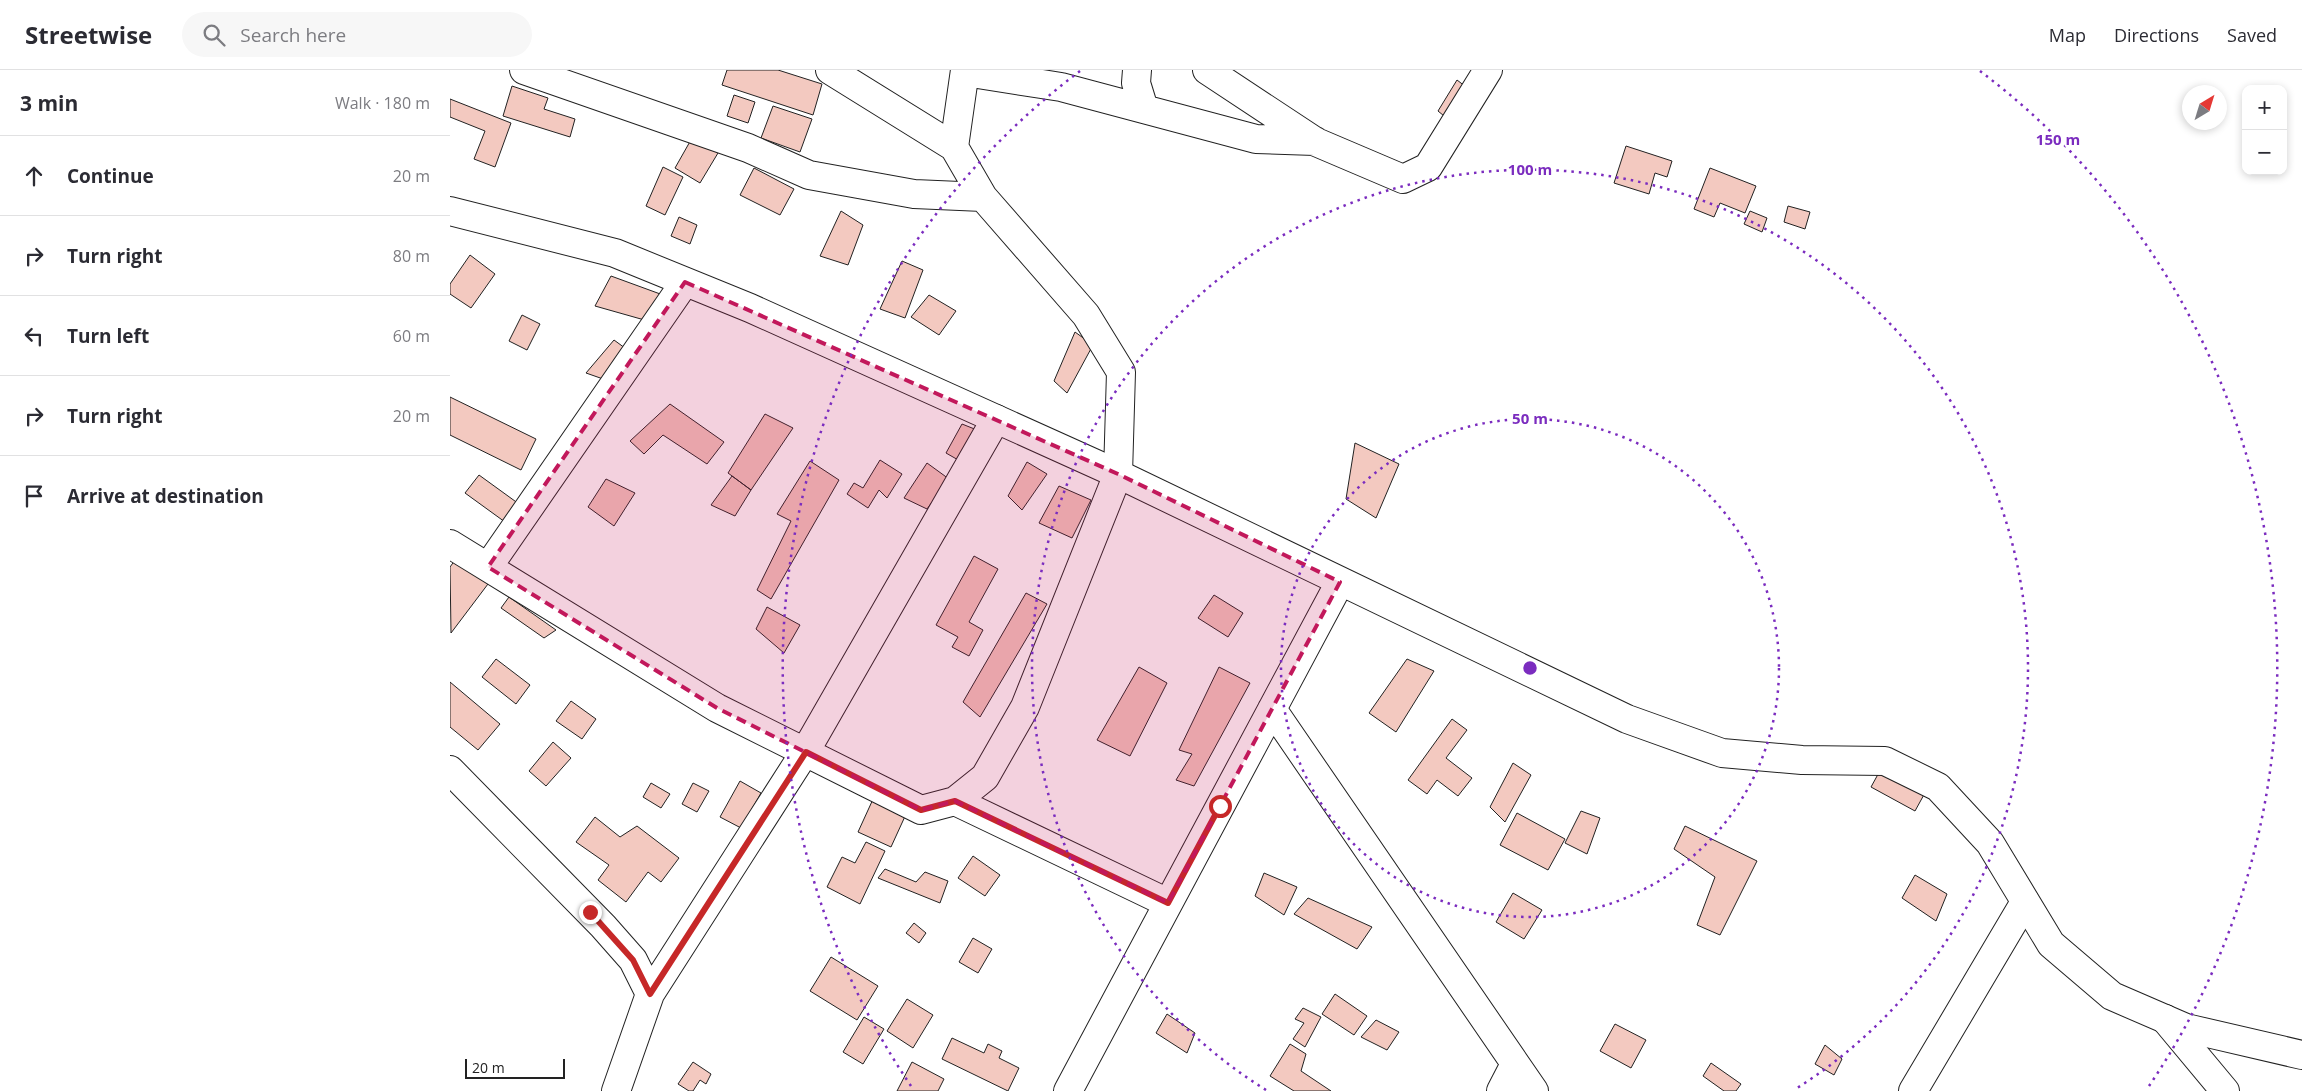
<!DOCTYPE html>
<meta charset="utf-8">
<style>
:root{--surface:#fff;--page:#f7f7f7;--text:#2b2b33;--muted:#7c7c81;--line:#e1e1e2}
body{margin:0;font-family:"Open Sans",sans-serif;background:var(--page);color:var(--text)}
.controls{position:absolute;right:15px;top:15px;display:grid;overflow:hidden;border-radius:10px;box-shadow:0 2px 8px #0003}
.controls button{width:45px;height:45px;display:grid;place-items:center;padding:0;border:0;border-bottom:1px solid var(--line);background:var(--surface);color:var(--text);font:25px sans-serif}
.compass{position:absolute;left:1732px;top:15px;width:45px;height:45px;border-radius:50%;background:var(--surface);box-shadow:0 2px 8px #0003;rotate:38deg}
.scale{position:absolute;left:15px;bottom:12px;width:100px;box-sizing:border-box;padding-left:5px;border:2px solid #222;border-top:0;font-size:14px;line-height:18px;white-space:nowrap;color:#222;-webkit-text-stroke:4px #fff;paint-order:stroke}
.stop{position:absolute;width:15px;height:15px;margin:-11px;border:4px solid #c62828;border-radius:50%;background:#fff}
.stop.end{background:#c62828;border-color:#fff;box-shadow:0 1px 5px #0008}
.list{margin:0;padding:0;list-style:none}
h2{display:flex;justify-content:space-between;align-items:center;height:65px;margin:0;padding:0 20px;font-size:21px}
h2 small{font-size:16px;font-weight:400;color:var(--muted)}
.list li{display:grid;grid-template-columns:32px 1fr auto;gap:15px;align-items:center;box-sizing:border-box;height:80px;padding:0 20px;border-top:1px solid var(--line)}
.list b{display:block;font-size:19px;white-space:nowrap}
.list em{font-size:16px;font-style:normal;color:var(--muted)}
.icon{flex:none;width:28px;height:28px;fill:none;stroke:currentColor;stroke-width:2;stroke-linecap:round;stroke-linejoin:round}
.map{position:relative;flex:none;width:1852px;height:1021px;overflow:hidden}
header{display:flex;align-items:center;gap:30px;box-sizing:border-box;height:70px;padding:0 25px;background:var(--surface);border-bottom:1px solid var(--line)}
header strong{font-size:24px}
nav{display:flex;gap:28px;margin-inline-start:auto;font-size:18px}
.search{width:350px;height:45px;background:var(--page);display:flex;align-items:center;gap:12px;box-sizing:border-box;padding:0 18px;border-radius:28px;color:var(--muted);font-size:19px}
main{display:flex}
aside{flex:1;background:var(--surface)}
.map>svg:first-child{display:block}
</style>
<header>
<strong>Streetwise</strong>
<div class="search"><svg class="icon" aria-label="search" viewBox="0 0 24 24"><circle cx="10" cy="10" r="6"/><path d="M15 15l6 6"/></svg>Search here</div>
<nav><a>Map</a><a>Directions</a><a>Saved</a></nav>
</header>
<main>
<aside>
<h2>3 min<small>Walk · 180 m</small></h2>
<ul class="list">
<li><svg class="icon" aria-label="ahead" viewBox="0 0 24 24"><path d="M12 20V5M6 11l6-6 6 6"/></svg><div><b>Continue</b></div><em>20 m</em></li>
<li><svg class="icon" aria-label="right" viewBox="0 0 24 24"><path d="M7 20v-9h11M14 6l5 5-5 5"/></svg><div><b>Turn right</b></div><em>80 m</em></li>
<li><svg class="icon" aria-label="left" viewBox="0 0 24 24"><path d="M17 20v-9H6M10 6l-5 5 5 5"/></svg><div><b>Turn left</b></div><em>60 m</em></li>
<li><svg class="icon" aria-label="right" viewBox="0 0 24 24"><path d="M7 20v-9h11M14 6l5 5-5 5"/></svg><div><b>Turn right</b></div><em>20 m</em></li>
<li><svg class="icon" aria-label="arrive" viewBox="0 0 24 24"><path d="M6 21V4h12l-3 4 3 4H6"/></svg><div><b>Arrive at destination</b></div></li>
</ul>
</aside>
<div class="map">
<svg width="1852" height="1021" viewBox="0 0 1852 1021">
<rect width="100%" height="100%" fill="#fff"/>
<path fill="#f3c9c0" stroke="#222" d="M 277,0 L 328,0 L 372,14 L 363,45 L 272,15 Z
M 1007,10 L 1024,23 L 1005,55 L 988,41 Z
M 62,16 L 98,28 L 94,39 L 125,49 L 120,67 L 53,46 Z
M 284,25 L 305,32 L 298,53 L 277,46 Z
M 0,29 L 61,53 L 45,97 L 24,89 L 35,61 L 0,47 Z
M 323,36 L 362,49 L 350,82 L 311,68 Z
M 242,68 L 268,83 L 250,113 L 225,98 Z
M 1176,76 L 1222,91 L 1217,107 L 1205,103 L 1199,124 L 1164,113 Z
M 213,97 L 233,107 L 215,145 L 196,136 Z
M 304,98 L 344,119 L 330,145 L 290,125 Z
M 1260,98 L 1306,116 L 1295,143 L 1270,133 L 1264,147 L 1244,139 Z
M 1338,136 L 1360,142 L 1355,159 L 1334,152 Z
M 391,141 L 413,155 L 398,195 L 370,186 Z
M 1300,141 L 1317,148 L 1312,162 L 1294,154 Z
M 229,147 L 247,155 L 240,174 L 221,166 Z
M 20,185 L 45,204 L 21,238 L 0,224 L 0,214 Z
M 452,191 L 473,200 L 455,248 L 430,239 Z
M 161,206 L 213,225 L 198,251 L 145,236 Z
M 479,225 L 506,241 L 489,265 L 461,247 Z
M 72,245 L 90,254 L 77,280 L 59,271 Z
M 625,262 L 643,275 L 617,323 L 604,311 Z
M 164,270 L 179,281 L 156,310 L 136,303 Z
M 0,327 L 86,369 L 71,400 L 0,365 Z
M 220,334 L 274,372 L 257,394 L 213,365 L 194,384 L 180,371 Z
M 315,344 L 343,358 L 301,420 L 278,403 Z
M 512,354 L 527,360 L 510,391 L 496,383 Z
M 905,373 L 949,394 L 926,448 L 896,429 Z
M 430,390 L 452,404 L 437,428 L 429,420 L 418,438 L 397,424 L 404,413 L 413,418 Z
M 360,391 L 389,410 L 321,529 L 307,520 L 341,451 L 327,444 Z
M 577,392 L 597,404 L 572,440 L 558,426 Z
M 477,393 L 499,409 L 477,439 L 454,428 Z
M 29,405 L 69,434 L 55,452 L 15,423 Z
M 282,406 L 301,420 L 285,446 L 261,435 Z
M 156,409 L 185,423 L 164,456 L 138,437 Z
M 609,416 L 641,430 L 622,468 L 589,453 Z
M 8,486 L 41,510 L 1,563 L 0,497 Z
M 524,486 L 548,499 L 519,552 L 533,560 L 519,586 L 502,577 L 508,567 L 486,555 Z
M 576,523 L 597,534 L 530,647 L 513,632 Z
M 764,525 L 793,543 L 778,567 L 748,548 Z
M 59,527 L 106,560 L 94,568 L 51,538 Z
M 317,537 L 350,555 L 334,583 L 306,559 Z
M 46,589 L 80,615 L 66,634 L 32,607 Z
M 957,589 L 984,601 L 946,662 L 919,643 Z
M 689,597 L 717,613 L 680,686 L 647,670 Z
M 769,597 L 800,613 L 744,716 L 726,710 L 742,684 L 729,680 Z
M 0,612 L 50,654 L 28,680 L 0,657 Z
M 121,631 L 146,649 L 132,669 L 106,651 Z
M 1002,649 L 1017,660 L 996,688 L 1022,708 L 1008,726 L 987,710 L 977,724 L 958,710 Z
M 103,672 L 121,688 L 96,716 L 79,701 Z
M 1063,693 L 1081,705 L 1055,752 L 1040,737 Z
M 1432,697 L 1476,721 L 1465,741 L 1421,717 Z
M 290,711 L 311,723 L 291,758 L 270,747 Z
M 201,713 L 220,724 L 211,738 L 193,727 Z
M 243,713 L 259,721 L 247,742 L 232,734 Z
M 424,727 L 457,742 L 441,777 L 408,762 Z
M 1131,741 L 1150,748 L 1137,784 L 1115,773 Z
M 1067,743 L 1115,769 L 1098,800 L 1050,775 Z
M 145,747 L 170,767 L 187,756 L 229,788 L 211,812 L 198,802 L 176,832 L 148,810 L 159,795 L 126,772 Z
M 1235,756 L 1307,791 L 1270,865 L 1247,855 L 1265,807 L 1224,779 Z
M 416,772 L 435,781 L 410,834 L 377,817 L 392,787 L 405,793 Z
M 523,786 L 550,805 L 535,826 L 508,808 Z
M 435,799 L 466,812 L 475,802 L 498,811 L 490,833 L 428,808 Z
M 814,803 L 847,817 L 834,845 L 805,826 Z
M 1465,805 L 1497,824 L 1486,851 L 1452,828 Z
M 1063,823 L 1092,840 L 1074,869 L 1046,852 Z
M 858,828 L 922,857 L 907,879 L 844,844 Z
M 464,853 L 476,863 L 469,873 L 456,863 Z
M 523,868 L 542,879 L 528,903 L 509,892 Z
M 381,887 L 428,916 L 407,950 L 360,921 Z
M 885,924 L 917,946 L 904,965 L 872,944 Z
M 457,929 L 483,945 L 463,978 L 437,961 Z
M 853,938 L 871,947 L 855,977 L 843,969 L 854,953 L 845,949 Z
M 717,944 L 745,963 L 737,983 L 706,963 Z
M 414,947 L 434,959 L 413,994 L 393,982 Z
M 926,950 L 949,962 L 937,980 L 911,967 Z
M 1165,954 L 1196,970 L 1181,998 L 1150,981 Z
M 502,968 L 534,983 L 538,974 L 552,981 L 549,988 L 569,998 L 558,1021 L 492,989 Z
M 840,974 L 856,984 L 851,1001 L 881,1021 L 844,1021 L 820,1006 Z
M 1375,975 L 1392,989 L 1384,1005 L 1365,994 Z
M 243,992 L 261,1004 L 256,1014 L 250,1010 L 243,1021 L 239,1021 L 228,1014 Z
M 462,992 L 494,1009 L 488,1021 L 447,1021 Z
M 1261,993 L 1291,1014 L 1286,1021 L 1274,1021 L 1253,1006 Z"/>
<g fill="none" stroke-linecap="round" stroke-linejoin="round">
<defs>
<path id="minor" d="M 74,0 L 298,78 L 359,105 L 464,124 L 533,127
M 687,0 L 686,13 L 694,39
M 757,0 L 866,72 L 953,109 L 978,97 L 1038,0
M 515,2 L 611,17 L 806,69 L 865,71
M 504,77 L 515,0
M 0,474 L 267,638 L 471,740 L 505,731 L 535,707 L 575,637 L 668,404 L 671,302 L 636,245 L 533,127 L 504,77 L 380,0
M 38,497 L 235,212
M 822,639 L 1084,1021
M 0,700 L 153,856 L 183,890 L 200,924 L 166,1021
M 505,731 L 718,833
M 200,924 L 355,682 L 546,349
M 1715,949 L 1775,1021
M 618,1021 L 890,512
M 1051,1021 L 1065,994
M 1463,1021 L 1575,832"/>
<path id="primary" d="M 0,141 L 165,183 L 300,238 L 668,404 L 1177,649 L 1272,683 L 1352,690 L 1435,691 L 1488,717 L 1540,773 L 1601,874 L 1662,926 L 1736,958 L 1852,985"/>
</defs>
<use href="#minor" stroke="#222" stroke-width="30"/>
<use href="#primary" stroke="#222" stroke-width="30"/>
<use href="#minor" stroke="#fff" stroke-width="28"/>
<use href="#primary" stroke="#fff" stroke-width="28"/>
</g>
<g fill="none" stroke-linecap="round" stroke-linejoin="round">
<path stroke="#c62828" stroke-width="6" d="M 140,842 L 183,890 L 200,924 L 356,682 L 471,740 L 505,731 L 718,833 L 770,736"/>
</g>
<path fill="#c2185b" fill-opacity="0.2" stroke="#c2185b" stroke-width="4" stroke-dasharray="10 6" stroke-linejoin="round" d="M 235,212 L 668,404 L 890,512 L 718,833 L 505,731 L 471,740 L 267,638 L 38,497 Z"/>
<g fill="none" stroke="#7b2cbf" stroke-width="2.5" stroke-dasharray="2.5 5">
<circle cx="1080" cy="598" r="249"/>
<path d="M816 1020A498 498 0 1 1 1344 1020"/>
<path d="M461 1016A747 747 0 0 1 630 1M1530 1A747 747 0 0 1 1699 1016"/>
</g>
<circle cx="1080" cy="598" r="8" fill="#7b2cbf" stroke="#fff" stroke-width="2.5"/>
<g font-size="15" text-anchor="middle" font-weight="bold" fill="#7b2cbf" stroke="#fff" stroke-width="4" stroke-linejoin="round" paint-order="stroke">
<text x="1608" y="75">150 m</text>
<text x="1080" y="105">100 m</text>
<text x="1080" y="354">50 m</text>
</g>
</svg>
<div class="controls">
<button>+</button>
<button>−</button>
</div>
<svg class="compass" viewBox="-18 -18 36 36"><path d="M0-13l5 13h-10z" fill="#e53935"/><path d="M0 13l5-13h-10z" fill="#7c7c81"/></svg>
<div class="scale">20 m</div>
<div class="stop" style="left:770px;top:736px"></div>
<div class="stop end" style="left:140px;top:842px"></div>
</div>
</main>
